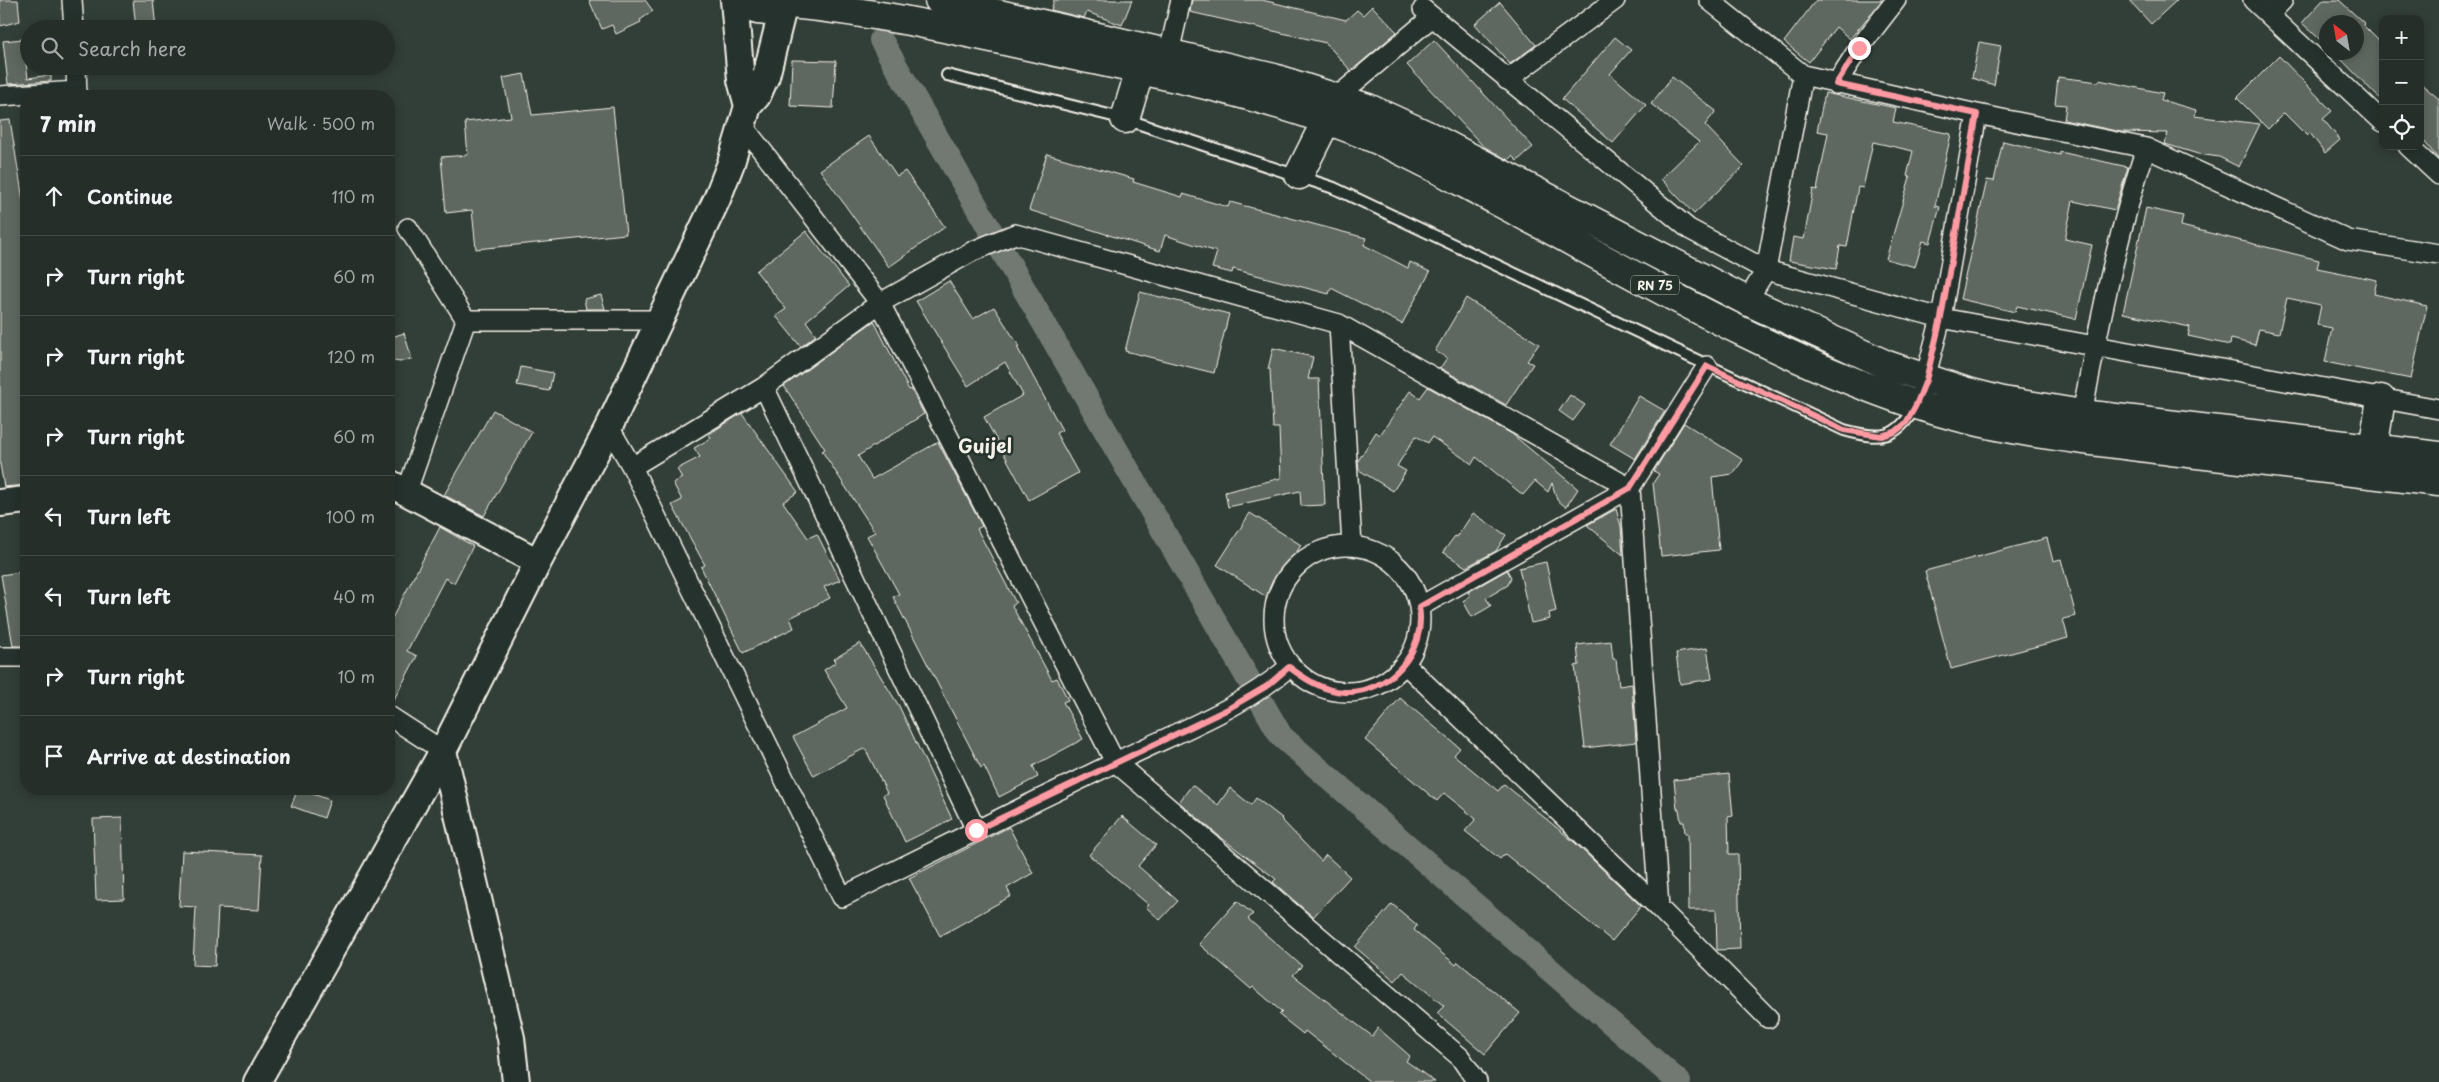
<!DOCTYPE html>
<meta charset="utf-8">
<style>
:root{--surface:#262e2a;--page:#2e3632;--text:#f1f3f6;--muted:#a4a8a8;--line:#424a47}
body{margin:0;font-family:"Playpen Sans",sans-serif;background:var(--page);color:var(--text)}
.controls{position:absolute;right:15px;top:15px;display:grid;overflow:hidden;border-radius:10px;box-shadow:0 2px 12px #0003}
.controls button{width:45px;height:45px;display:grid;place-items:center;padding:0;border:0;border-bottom:1px solid var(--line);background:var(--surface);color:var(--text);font:25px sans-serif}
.compass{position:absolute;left:2319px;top:15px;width:45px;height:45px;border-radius:50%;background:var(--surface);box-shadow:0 2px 12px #0003;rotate:329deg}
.stop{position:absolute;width:15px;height:15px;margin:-11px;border:4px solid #ff9aa2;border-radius:50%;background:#fff}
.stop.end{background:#ff9aa2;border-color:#fff;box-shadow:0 1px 5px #0008}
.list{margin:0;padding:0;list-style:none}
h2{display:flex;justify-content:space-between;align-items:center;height:65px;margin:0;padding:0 20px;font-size:21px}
h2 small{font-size:16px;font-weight:400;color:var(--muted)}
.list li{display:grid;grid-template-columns:32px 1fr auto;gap:15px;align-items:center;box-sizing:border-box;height:80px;padding:0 20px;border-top:1px solid var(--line)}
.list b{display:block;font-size:19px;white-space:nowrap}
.list em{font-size:16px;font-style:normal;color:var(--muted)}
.icon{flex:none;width:28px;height:28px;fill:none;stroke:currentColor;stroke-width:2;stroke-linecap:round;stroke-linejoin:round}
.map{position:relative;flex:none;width:2439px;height:1082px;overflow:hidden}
.search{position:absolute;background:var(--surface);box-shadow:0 2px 12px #0003;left:20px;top:20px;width:375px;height:55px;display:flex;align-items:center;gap:12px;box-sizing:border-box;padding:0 18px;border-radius:28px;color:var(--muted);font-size:19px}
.panel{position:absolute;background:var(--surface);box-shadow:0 2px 12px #0003;left:20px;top:90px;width:375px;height:705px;border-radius:20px}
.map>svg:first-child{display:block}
</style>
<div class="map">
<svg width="2439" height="1082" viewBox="0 0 2439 1082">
<rect width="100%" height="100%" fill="#323e38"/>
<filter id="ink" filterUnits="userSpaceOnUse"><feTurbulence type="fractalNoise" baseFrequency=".02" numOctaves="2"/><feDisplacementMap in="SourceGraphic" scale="10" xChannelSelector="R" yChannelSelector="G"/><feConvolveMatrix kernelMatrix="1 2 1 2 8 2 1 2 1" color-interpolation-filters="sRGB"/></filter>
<g filter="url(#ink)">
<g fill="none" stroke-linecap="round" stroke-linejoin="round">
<path stroke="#727972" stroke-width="24" d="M 881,40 L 1281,736 L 1679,1082"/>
</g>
<path fill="#5f6861" stroke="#f4f1e8" d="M 0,0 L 18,0 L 20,21 L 0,26 Z
M 133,0 L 153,0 L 156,29 L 136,29 Z
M 589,0 L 645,0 L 653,11 L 640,20 L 641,22 L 616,34 L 612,25 L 602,29 Z
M 1054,0 L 1132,0 L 1122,25 L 1087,12 L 1084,18 L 1051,10 Z
M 1192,0 L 1262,0 L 1346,20 L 1357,10 L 1363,15 L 1372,6 L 1397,32 L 1351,71 L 1326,43 L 1190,12 Z
M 1816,0 L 1882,0 L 1850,39 L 1836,27 L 1809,62 L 1784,42 Z
M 2129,0 L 2177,0 L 2151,24 Z
M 2323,0 L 2339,0 L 2364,23 L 2363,25 L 2383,45 L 2383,102 L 2334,52 L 2356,52 L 2356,22 L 2326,22 L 2326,45 L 2302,23 Z
M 1500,2 L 1536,45 L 1510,64 L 1475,24 Z
M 1615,37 L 1631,50 L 1610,74 L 1646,105 L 1613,143 L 1562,99 Z
M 23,39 L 28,78 L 51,75 L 51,81 L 8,84 L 3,41 Z
M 1434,40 L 1533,147 L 1517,161 L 1512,156 L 1508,160 L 1483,146 L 1407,65 Z
M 1979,42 L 2001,46 L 1994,85 L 1972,78 Z
M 2279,56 L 2332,111 L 2323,119 L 2340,140 L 2325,153 L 2310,133 L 2307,136 L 2284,113 L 2268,129 L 2237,98 Z
M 792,60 L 836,61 L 833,108 L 790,106 Z
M 524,74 L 532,115 L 613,107 L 626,234 L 476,249 L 472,210 L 446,213 L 441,157 L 468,155 L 465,122 L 511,117 L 503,78 Z
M 1672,77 L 1716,111 L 1705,125 L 1744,166 L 1694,214 L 1661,179 L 1699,142 L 1651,104 Z
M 2058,77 L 2099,82 L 2099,80 L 2163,93 L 2161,100 L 2196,110 L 2194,116 L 2260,124 L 2239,167 L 2219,157 L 2198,154 L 2165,144 L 2168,133 L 2121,132 L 2064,120 L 2066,105 L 2055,104 Z
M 2420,83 L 2439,99 L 2439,160 L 2420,136 Z
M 1825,93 L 1896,108 L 1893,122 L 1951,134 L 1935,206 L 1940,207 L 1930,243 L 1923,241 L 1915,267 L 1886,259 L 1910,177 L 1907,176 L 1913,151 L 1873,142 L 1863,188 L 1858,187 L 1847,247 L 1840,246 L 1836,269 L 1789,261 L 1793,237 L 1804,239 L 1813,189 L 1817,190 L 1828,133 L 1817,131 Z
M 10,120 L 23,200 L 26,199 L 26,485 L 4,487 L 0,464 L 0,121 Z
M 869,136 L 897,176 L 905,171 L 945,227 L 889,267 L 820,170 Z
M 2003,141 L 2060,155 L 2060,152 L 2128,167 L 2115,210 L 2073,201 L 2065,239 L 2092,245 L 2076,319 L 2017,306 L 2015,312 L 1960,299 L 1987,180 L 1994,181 Z
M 1047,154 L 1134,179 L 1133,182 L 1182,197 L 1183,194 L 1228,207 L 1230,202 L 1366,238 L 1364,245 L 1408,268 L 1410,262 L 1430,272 L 1402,324 L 1331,288 L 1329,294 L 1233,269 L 1232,273 L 1212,268 L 1217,252 L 1165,235 L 1160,251 L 1029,210 Z
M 2146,208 L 2183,216 L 2181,226 L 2319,260 L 2317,268 L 2377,280 L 2374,294 L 2427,306 L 2411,379 L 2325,362 L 2332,328 L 2317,325 L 2321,305 L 2287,298 L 2279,333 L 2259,329 L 2255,345 L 2231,339 L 2230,345 L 2188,336 L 2190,327 L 2123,313 Z
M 806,231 L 849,286 L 806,321 L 816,335 L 801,347 L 776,316 L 786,309 L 756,271 Z
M 949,281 L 973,319 L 994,307 L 1019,346 L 1017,347 L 1062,430 L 1056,433 L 1078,473 L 1029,500 L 984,417 L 1023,395 L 1005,362 L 968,386 L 916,301 Z
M 1140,292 L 1229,314 L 1214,373 L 1125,351 Z
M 601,295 L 605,309 L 586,309 L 584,299 Z
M 1466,298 L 1539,344 L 1527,361 L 1533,364 L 1506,405 L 1440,368 L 1447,358 L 1435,351 Z
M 874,321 L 909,390 L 911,389 L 924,414 L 858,456 L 872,479 L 938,442 L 982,526 L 977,529 L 1016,603 L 1012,606 L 1052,680 L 1057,678 L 1068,700 L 1063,702 L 1083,739 L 1033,766 L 1038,777 L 999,797 L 984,766 L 981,768 L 893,597 L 899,594 L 867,536 L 875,532 L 822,451 L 825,449 L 784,386 Z
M 404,333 L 412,359 L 400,362 L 389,360 L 389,338 Z
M 1273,348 L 1313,357 L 1308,379 L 1319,379 L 1325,505 L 1301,506 L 1300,491 L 1228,507 L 1225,492 L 1281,478 L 1279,428 L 1273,428 L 1270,369 L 1268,369 Z
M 521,367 L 553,373 L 549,391 L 517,385 Z
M 1428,387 L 1512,434 L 1578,489 L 1566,507 L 1557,500 L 1552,483 L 1548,492 L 1535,481 L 1523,495 L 1476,457 L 1472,464 L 1432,437 L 1428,443 L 1416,436 L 1397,466 L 1406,471 L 1393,491 L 1359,470 L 1358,461 L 1376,432 L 1380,435 L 1410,391 L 1420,398 Z
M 1570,395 L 1585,405 L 1573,421 L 1559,411 Z
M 1639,396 L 1665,411 L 1635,459 L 1610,444 Z
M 493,410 L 532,432 L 484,516 L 444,495 Z
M 742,413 L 798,492 L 783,502 L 808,538 L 817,534 L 840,580 L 824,587 L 830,598 L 790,618 L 794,628 L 743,653 L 701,567 L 705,565 L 672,505 L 682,500 L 673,483 L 682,478 L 677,469 L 700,457 L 694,448 L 711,438 L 709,434 Z
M 1684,423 L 1743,460 L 1733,474 L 1712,477 L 1719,550 L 1661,556 L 1653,483 L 1659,474 L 1654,471 Z
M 1616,509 L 1621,526 L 1623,555 L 1587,525 Z
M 1250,513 L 1301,545 L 1268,598 L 1217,565 Z
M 1473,513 L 1506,535 L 1496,551 L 1466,567 L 1443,552 L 1455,536 L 1457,537 Z
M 440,527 L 473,546 L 454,583 L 445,578 L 407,651 L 417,656 L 391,705 L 389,705 L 389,624 Z
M 2047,538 L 2053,561 L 2061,559 L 2076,616 L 2063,619 L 2068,638 L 1951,669 L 1925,571 Z
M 1546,562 L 1556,611 L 1549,613 L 1550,619 L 1531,623 L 1519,568 Z
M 1507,570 L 1511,577 L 1508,585 L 1486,598 L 1491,606 L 1472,617 L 1463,601 L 1470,596 L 1468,592 Z
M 26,571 L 26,646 L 13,646 L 1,575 Z
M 1611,641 L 1613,659 L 1616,659 L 1619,686 L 1632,684 L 1636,742 L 1585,748 L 1575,666 L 1579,665 L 1577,645 Z
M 860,643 L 899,706 L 952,819 L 905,842 L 883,795 L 887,793 L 865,748 L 814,776 L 793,737 L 847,708 L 824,670 L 836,662 L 834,659 Z
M 1707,648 L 1712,679 L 1680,684 L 1676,653 Z
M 1400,698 L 1460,748 L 1454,755 L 1498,791 L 1504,784 L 1574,842 L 1641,906 L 1612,941 L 1505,854 L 1500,859 L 1465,831 L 1476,819 L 1444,793 L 1437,801 L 1365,740 Z
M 1729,774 L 1733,816 L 1728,817 L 1729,854 L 1738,854 L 1740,949 L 1717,950 L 1716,910 L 1689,910 L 1688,833 L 1685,833 L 1684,822 L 1681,822 L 1679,809 L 1677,809 L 1674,780 Z
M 1192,785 L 1218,805 L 1230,788 L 1251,805 L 1256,798 L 1282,818 L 1281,819 L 1321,861 L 1326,855 L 1350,877 L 1313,917 L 1273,882 L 1276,879 L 1219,836 L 1179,802 Z
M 298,789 L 330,800 L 324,818 L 291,806 Z
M 1122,816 L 1156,845 L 1138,866 L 1178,901 L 1160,920 L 1146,907 L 1149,905 L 1089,855 Z
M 122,818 L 124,899 L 96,900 L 93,819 Z
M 1009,827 L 1033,873 L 1007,888 L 1011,896 L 940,936 L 909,878 Z
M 182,851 L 262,855 L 259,910 L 218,908 L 215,966 L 193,965 L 196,907 L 179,906 Z
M 1237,901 L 1253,914 L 1248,919 L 1302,966 L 1293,975 L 1372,1036 L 1378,1028 L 1410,1056 L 1406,1061 L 1435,1082 L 1370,1082 L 1305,1031 L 1303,1034 L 1279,1015 L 1282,1012 L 1253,987 L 1251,989 L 1199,944 Z
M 1392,904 L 1417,925 L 1414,930 L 1456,965 L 1458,962 L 1520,1013 L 1485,1054 L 1437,1013 L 1444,1006 L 1403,972 L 1395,981 L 1355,947 Z"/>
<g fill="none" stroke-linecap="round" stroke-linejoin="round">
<defs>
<path id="lane" d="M 947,75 L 1125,119 L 1334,188 L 1844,430 C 1881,440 1896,440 1916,406"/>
<path id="street" d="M 72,0 L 74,29
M 1709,0 L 1803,75 L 1977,114 L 2146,148 L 2348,240 L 2439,254
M 2253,0 L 2383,122
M 1423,9 L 1689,229 L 1766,270 L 1941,318 L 2439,409
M 2269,15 L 2283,0
M 1169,53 L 1181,0
M 76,66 L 77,96
M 1507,80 L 1615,0
M 1836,84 L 1859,48 L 1896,0
M 0,96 L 77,91
M 1337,97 L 1432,17
M 743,126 L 880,303 L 1115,762 L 1460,1057 L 1477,1082
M 2408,146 L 2439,175
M 408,228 L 466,320
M 1747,301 L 1766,270 L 1803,75
M 1339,324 L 1352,546
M 764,387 L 976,830
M 1922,390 L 1941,318 L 1977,114
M 2082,414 C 2099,325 2117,234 2146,148
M 609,427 L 632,467 L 842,897 C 932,852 1023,807 1114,763 C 1174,733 1238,711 1289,667
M 632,467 L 764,387 L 880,303 L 973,251 L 1015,234 L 1339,324 L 1630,488 L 1659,908
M 407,491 L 466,320 L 661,320
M1274 619a73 73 0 1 1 146 0a73 73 0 1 1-146 0Z
M 1419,607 L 1630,488 L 1707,366
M 0,657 L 26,657
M 1405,664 L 1659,908 L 1768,1018
M 389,716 L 443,751"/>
<path id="secondary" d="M 734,0 L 741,80 L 748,106
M 389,483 L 538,562
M 0,503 L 26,500
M 443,751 L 511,1038 L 516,1082
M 257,1082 L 443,751 L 538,562 L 609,427 L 717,199 L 731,163 L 748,106 L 757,96 L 766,76 L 783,8"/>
<path id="primary" d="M 737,0 C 754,14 778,15 795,0
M 939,0 L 1274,78 L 1368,108 L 1427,135 L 1747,301 L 1887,365 L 1964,391 L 2003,401 L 2082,414 L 2439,456
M 790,4 C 880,12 967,33 1056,52 C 1167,76 1287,98 1391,146 C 1428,163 1463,183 1499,202 C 1634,274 1768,355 1914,404 C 1997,432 2084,440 2171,451 C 2260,461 2349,472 2439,482
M 1125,119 L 1140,70
M 1299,175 L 1334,105
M 2373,449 L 2381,399"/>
</defs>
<use href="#lane" stroke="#f4f1e8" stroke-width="14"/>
<use href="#street" stroke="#f4f1e8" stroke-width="22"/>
<use href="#secondary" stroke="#f4f1e8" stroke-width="30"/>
<use href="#primary" stroke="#f4f1e8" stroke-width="31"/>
<use href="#lane" stroke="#26332d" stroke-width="10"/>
<use href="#street" stroke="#26332d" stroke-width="19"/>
<use href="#secondary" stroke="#26332d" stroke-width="26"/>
<use href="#primary" stroke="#26332d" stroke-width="28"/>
</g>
</g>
<g fill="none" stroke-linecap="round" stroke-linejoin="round" filter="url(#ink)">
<path stroke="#ff9aa2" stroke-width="6" d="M 976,830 L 1226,710 L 1267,686 L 1289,667 C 1305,679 1323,691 1344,692 C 1389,694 1427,651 1419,607 L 1630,488 L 1707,366 L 1844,430 L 1881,436 L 1895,432 L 1906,423 L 1916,405 L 1926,380 L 1941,318 L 1977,114 L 1836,84 L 1859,48"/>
</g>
<g text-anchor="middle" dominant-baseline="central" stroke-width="5" stroke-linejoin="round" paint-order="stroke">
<rect fill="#26332d" stroke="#b6b8b0" stroke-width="1" x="1631" y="275.5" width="48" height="19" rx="4"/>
<g font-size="12" font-weight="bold" fill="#f4f1e8">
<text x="1655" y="285">RN 75</text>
</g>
<g font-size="19" font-weight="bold" fill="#f4f1e8" stroke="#26332d">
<text x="985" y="445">Guijel</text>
</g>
</g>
</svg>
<div class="controls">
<button>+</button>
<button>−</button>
<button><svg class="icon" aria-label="locate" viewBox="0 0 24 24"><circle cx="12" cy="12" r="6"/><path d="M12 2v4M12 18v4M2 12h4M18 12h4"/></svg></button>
</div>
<svg class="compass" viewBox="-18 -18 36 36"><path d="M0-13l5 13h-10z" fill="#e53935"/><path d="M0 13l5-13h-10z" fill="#a4a8a8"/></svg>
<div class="stop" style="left:976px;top:830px"></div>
<div class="stop end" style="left:1859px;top:48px"></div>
<div class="search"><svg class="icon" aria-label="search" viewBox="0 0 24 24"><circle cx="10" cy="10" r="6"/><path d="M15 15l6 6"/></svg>Search here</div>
<section class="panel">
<h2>7 min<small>Walk · 500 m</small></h2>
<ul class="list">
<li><svg class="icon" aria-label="ahead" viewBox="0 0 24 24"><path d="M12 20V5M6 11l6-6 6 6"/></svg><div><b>Continue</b></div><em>110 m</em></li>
<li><svg class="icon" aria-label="right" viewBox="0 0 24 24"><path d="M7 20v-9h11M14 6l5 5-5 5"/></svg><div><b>Turn right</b></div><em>60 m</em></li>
<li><svg class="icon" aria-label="right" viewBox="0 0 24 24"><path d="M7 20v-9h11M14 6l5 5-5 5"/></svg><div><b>Turn right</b></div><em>120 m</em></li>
<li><svg class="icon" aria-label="right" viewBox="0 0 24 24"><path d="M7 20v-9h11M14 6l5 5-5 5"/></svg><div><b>Turn right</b></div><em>60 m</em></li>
<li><svg class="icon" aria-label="left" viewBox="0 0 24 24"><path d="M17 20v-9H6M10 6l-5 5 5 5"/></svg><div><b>Turn left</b></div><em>100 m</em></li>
<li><svg class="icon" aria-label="left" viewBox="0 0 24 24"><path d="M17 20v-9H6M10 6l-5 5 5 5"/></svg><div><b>Turn left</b></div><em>40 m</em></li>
<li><svg class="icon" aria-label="right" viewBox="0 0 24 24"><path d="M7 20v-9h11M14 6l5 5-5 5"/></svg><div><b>Turn right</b></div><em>10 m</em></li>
<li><svg class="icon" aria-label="arrive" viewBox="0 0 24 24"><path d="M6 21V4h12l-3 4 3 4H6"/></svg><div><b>Arrive at destination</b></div></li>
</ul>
</section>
</div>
